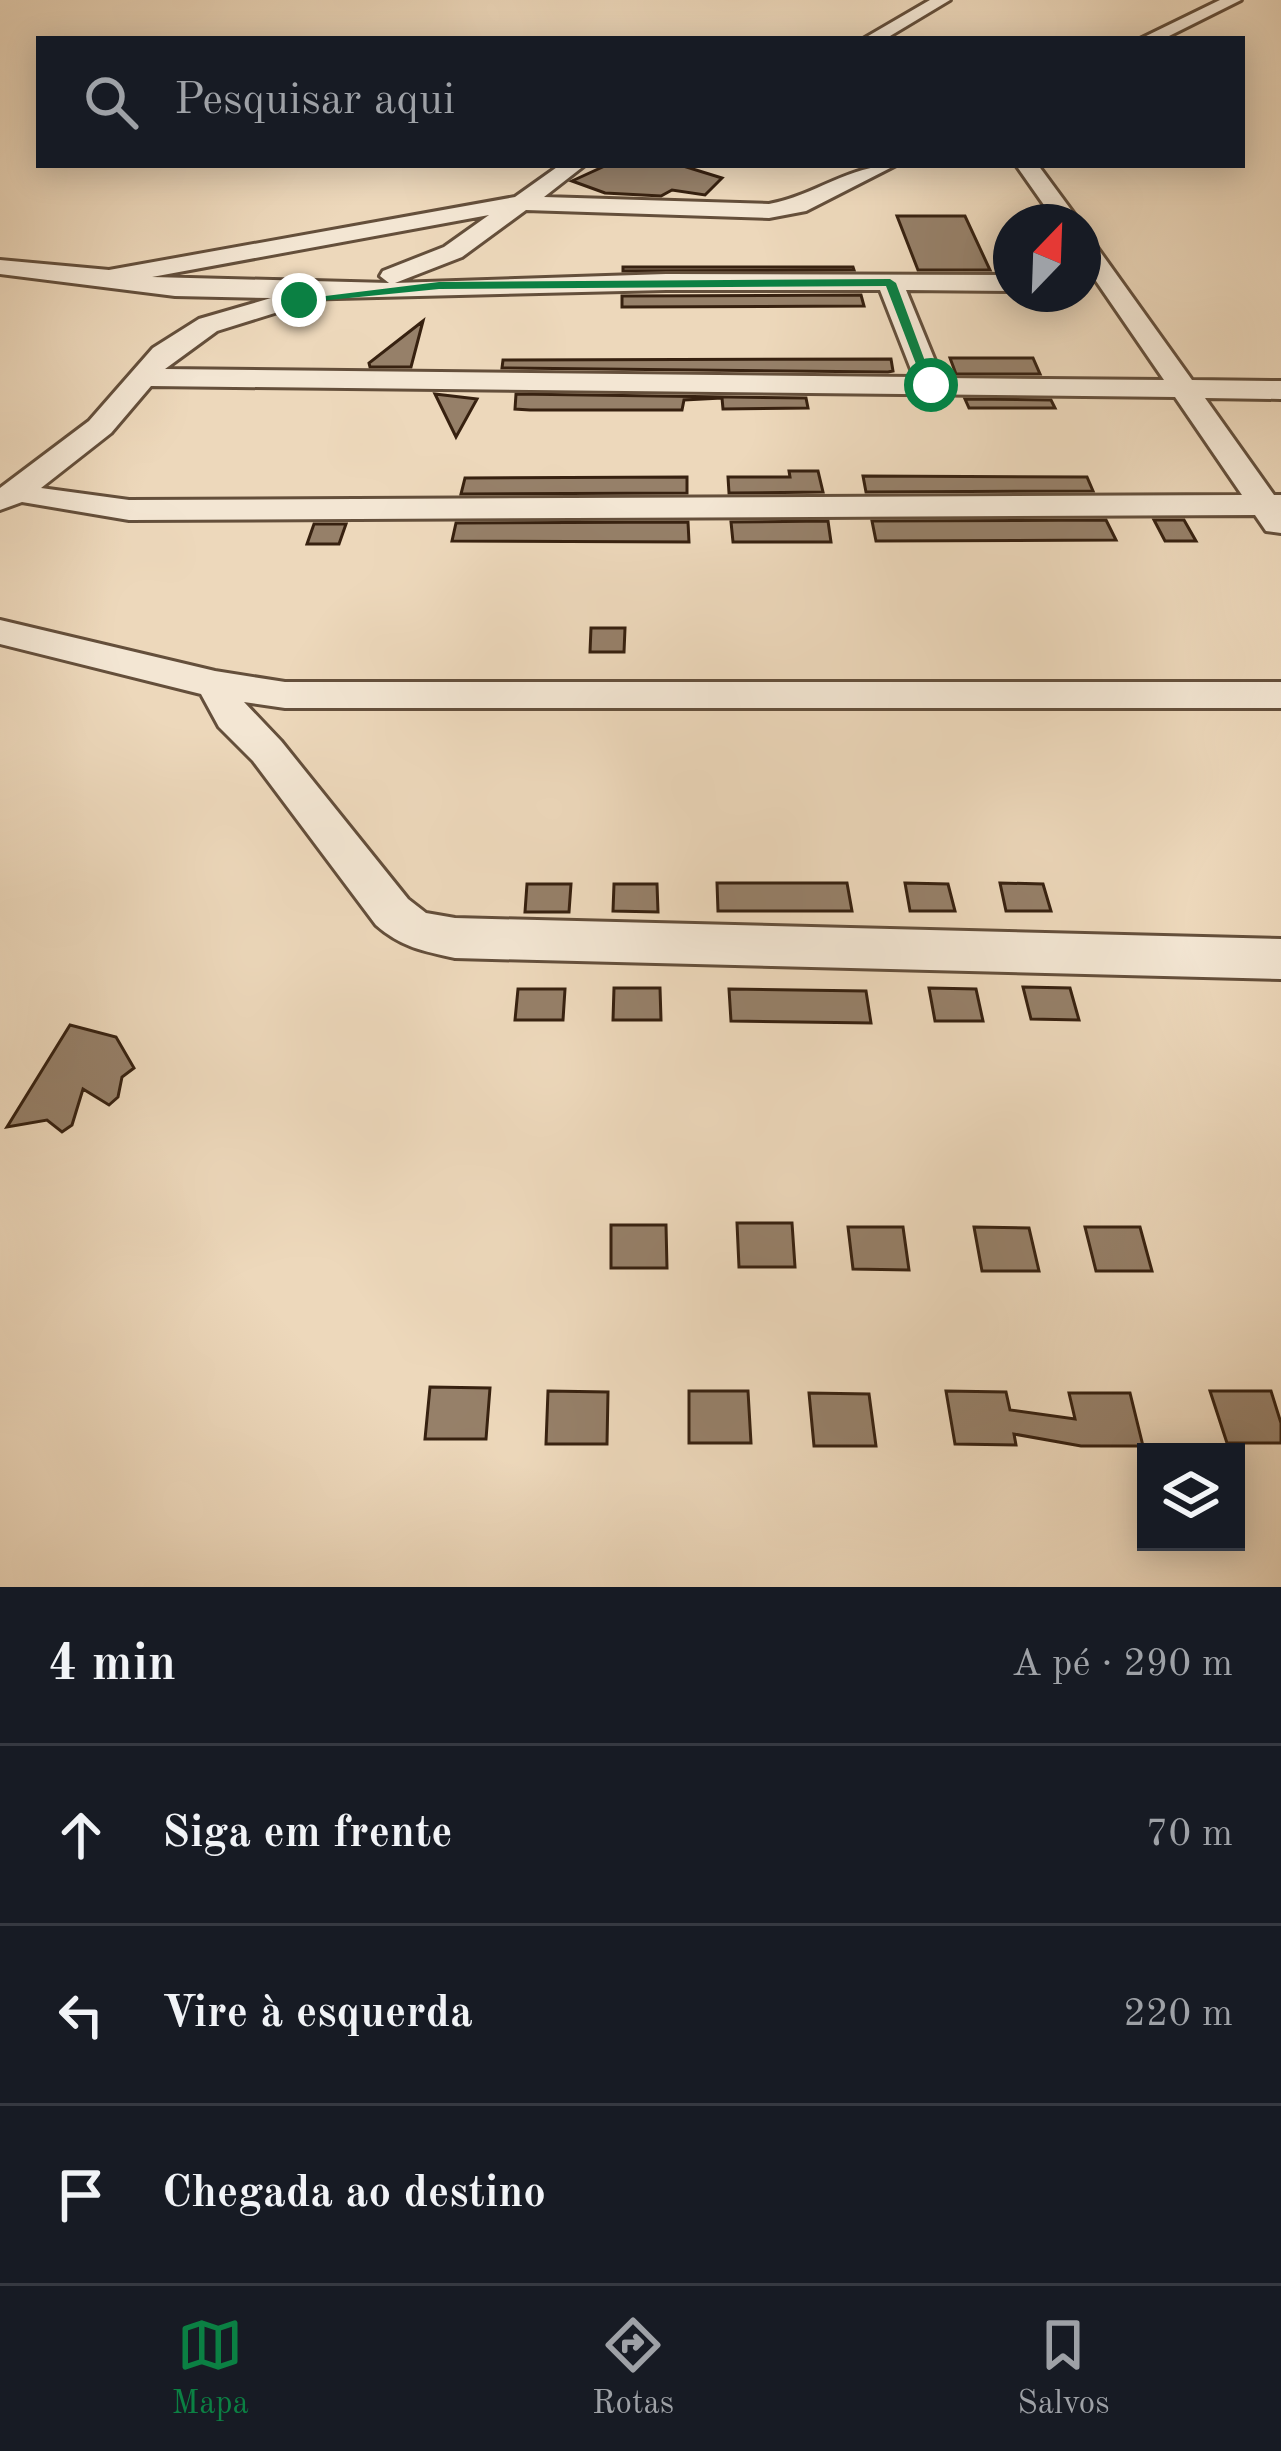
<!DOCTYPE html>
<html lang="pt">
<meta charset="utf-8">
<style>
:root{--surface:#171b24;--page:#242831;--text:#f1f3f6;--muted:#9ea1a6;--line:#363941;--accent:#0b8043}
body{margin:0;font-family:"Old Standard TT",serif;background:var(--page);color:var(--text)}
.controls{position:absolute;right:36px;bottom:36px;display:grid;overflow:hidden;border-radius:0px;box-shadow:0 6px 30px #0003}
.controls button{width:108px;height:108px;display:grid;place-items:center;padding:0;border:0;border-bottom:3px solid var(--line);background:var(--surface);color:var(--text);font:60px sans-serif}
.compass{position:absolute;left:993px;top:204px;width:108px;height:108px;border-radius:50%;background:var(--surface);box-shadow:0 6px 30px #0003;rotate:23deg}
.stop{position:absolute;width:36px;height:36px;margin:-27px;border:9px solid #0b8043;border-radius:50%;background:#fff}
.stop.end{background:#0b8043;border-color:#fff;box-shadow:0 3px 12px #0008}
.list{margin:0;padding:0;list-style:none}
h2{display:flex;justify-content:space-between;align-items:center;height:156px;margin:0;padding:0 48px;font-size:51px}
h2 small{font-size:39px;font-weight:400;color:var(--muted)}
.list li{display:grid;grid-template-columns:78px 1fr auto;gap:36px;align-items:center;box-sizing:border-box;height:180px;padding:0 48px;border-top:3px solid var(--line)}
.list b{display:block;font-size:45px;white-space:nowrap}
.list em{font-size:39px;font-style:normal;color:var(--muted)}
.icon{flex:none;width:66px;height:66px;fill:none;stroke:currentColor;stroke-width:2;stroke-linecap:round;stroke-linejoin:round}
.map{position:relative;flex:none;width:1281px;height:1587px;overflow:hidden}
.search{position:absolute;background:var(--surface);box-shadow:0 6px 30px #0003;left:36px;right:36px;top:36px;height:132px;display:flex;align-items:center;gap:30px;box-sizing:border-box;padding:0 42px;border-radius:0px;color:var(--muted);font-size:45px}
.sheet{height:696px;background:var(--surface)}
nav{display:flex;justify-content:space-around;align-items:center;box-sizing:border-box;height:168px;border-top:3px solid var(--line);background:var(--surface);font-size:33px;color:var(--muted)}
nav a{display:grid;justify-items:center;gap:6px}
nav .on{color:var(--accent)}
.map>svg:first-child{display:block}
</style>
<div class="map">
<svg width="1281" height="1587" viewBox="0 0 1281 1587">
<rect width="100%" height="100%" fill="#edd8bb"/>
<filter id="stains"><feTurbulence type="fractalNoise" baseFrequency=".00167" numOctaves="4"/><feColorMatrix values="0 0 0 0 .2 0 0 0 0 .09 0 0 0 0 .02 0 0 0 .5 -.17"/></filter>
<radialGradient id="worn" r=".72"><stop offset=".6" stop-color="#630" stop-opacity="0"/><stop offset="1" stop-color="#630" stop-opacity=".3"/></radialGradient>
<path fill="#968069" stroke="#372110" stroke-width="3" d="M 607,165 L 680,165 L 722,178 L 705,195 L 672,190 L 661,196 L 605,193 L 572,181 Z
M 897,216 L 965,216 L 990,270 L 918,270 Z
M 623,267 L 853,267 L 854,270 L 623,271 Z
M 861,295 L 864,306 L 622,307 L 622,296 Z
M 423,321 L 411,367 L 370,367 L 369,363 Z
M 950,358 L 1033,358 L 1040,374 L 956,374 Z
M 891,359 L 893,371 L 888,372 L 502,368 L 503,360 Z
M 435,394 L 477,399 L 456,437 Z
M 516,394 L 806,398 L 808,408 L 723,409 L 722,398 L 684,400 L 682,410 L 530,410 L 515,409 Z
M 965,399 L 1051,400 L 1055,408 L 969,408 Z
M 789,471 L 818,471 L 823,492 L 729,493 L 728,477 L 790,477 Z
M 863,476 L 1087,477 L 1093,491 L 866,492 Z
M 687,477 L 687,493 L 461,494 L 465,478 Z
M 1106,520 L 1116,540 L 876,541 L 872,521 Z
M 1154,520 L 1184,520 L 1196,541 L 1165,541 Z
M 828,521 L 831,542 L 733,542 L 731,522 Z
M 688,522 L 689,542 L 452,541 L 456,523 Z
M 314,524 L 346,524 L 339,544 L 307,544 Z
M 591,628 L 625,628 L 624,652 L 590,652 Z
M 717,883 L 847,883 L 852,911 L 718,911 Z
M 905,883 L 948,884 L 955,911 L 910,911 Z
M 1000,883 L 1043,884 L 1051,911 L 1006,911 Z
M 527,884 L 571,884 L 569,912 L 525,912 Z
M 614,884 L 657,884 L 658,912 L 613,911 Z
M 1023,987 L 1070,988 L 1079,1020 L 1031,1019 Z
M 614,988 L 660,988 L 661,1020 L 613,1020 Z
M 929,988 L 976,989 L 983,1021 L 935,1021 Z
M 518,989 L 565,989 L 563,1020 L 515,1020 Z
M 729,989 L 866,991 L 871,1023 L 731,1021 Z
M 70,1025 L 116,1037 L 134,1068 L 122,1077 L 118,1097 L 109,1105 L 83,1089 L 72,1125 L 62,1132 L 47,1120 L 7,1127 Z
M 737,1223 L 792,1223 L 795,1267 L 739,1267 Z
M 611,1225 L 666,1225 L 667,1268 L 611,1268 Z
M 848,1227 L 903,1227 L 909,1270 L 853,1269 Z
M 974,1227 L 1029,1228 L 1039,1271 L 982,1271 Z
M 1085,1227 L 1140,1227 L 1152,1271 L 1096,1271 Z
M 430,1387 L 490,1388 L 486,1439 L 425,1439 Z
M 548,1391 L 608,1392 L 607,1444 L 546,1444 Z
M 689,1391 L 748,1391 L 751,1443 L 689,1443 Z
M 946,1391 L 1006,1392 L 1010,1410 L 1075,1419 L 1069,1393 L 1130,1393 L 1143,1446 L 1081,1446 L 1014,1434 L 1016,1445 L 955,1444 Z
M 1210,1391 L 1271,1391 L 1281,1423 L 1281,1443 L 1227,1443 Z
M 809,1393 L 869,1394 L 876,1446 L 814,1446 Z"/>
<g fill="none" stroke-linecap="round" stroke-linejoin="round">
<defs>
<path id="minor" d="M 930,0 L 950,0 L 885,39 L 863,39 Z
M 1220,0 L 1241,0 L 1163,39 L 1140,39 Z
M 560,165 L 585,165 L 544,197 L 769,204 C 814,196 849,165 896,165 L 806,211 L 769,218 L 526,210 L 462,257 L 395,283 L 666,274 L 1011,275 L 1011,291 L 906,290 L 942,378 L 1164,380 L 1083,262 L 1083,237 L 1091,239 L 1192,380 L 1281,381 L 1281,399 L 1205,398 L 1274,495 L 1281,495 L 1281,533 L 1266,531 L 1255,515 L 129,520 L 22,502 L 0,510 L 0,488 L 89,421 L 153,348 L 199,319 L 271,298 L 175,296 L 0,274 L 0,260 L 109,270 L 515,197 ZM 489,215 L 444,247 L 383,271 L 380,276 L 389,283 L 152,277 ZM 666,290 L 880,290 L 914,377 L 165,369 L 217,331 L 294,307 L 296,299 ZM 151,386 L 1175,397 L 1242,495 L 129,500 L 41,488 L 111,433 Z
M 1016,165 L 1038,165 L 1080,222 L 1056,222 Z
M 0,620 L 215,671 L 285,682 L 1281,682 L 1281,708 L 285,708 L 244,702 L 281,741 L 408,899 L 426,913 L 455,918 L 1281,939 L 1281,979 L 455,958 C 423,951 401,947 376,925 L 253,761 L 219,727 L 201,694 L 0,644 Z"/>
</defs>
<use href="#minor" stroke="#644f3b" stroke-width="6"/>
<use href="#minor" fill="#f3e6d3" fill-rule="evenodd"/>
</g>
<path fill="#0b8043" d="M 890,279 L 896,283 L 935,388 L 924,385 L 886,286 L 439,289 L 299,303 L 293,300 L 439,282 Z"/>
<rect width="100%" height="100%" filter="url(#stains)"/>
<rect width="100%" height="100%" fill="url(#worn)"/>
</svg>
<div class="controls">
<button><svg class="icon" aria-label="layers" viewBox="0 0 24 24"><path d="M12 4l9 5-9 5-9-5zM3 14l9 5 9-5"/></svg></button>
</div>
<svg class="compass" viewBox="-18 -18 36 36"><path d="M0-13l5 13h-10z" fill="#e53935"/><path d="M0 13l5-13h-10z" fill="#9ea1a6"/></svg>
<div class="stop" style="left:931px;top:385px"></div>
<div class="stop end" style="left:299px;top:300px"></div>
<div class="search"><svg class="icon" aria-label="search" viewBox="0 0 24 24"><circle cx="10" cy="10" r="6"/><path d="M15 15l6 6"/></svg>Pesquisar aqui</div>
</div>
<section class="sheet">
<h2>4 min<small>A pé · 290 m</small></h2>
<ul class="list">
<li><svg class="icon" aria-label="ahead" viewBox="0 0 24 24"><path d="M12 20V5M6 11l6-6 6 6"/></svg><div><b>Siga em frente</b></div><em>70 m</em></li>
<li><svg class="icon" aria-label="left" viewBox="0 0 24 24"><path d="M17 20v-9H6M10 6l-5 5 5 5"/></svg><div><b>Vire à esquerda</b></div><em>220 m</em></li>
<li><svg class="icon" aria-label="arrive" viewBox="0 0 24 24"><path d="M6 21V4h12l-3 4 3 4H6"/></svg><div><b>Chegada ao destino</b></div></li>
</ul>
</section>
<nav>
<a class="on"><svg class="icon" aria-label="map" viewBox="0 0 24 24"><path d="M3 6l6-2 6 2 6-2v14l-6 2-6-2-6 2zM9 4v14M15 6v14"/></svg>Mapa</a>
<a><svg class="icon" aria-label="directions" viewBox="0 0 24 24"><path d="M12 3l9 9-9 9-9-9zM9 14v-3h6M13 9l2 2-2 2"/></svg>Rotas</a>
<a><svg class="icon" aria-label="saved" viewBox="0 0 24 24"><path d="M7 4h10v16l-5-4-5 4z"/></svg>Salvos</a>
</nav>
